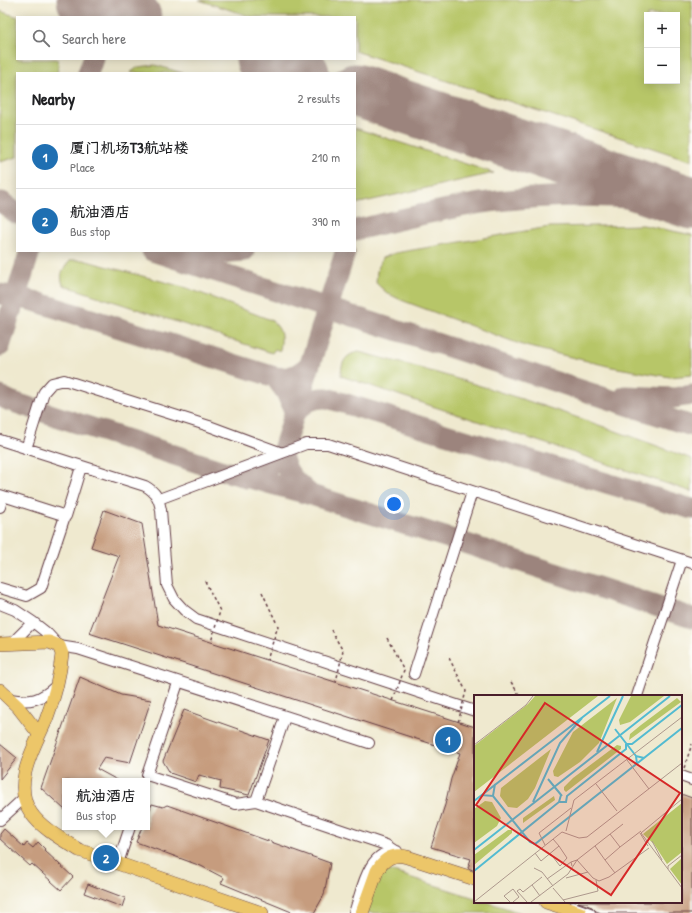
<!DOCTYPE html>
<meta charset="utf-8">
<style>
:root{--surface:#fff;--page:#f6f6f6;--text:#202124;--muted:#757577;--line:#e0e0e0;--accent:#1f6fb2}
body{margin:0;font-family:"Patrick Hand","LXGW WenKai TC",sans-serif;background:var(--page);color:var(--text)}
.controls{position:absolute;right:12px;top:12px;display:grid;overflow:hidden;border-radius:0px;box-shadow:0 2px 10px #0003}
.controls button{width:36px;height:36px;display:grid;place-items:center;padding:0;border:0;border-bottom:1px solid var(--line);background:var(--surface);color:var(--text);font:20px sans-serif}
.you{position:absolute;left:394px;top:504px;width:14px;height:14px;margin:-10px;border:3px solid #fff;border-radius:50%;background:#1a73e8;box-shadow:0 0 0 6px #1a73e833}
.badge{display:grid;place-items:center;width:26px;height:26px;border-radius:50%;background:var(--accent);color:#fff;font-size:13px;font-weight:700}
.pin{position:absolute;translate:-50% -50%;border:2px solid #fff;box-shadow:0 1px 4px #0006}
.popup{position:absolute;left:62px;top:778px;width:88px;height:52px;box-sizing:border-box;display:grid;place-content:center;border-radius:0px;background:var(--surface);filter:drop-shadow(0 1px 3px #0005);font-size:13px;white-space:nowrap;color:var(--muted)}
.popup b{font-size:15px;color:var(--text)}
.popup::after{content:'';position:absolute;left:50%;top:100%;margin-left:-8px;border:8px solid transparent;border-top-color:var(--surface)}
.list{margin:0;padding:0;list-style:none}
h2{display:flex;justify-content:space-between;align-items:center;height:52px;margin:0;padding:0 16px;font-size:17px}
h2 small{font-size:13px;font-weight:400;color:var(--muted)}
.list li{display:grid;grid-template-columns:26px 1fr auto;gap:12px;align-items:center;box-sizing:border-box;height:64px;padding:0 16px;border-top:1px solid var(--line)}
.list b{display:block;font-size:15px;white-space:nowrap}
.list p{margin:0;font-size:13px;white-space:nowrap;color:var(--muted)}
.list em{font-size:13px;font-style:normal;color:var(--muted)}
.icon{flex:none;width:22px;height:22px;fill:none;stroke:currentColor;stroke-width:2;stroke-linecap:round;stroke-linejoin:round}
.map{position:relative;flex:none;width:692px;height:913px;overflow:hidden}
.search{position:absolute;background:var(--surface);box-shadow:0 2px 10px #0003;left:16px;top:16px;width:340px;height:44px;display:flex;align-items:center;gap:10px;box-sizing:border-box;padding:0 14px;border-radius:0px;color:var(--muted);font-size:15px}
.panel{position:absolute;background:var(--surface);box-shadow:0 2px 10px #0003;left:16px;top:72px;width:340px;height:180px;border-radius:0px}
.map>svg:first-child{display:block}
</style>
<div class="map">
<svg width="692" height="913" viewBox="0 0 692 913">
<rect width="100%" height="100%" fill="#fdfcf7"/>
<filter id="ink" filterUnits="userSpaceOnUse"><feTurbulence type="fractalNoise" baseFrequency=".025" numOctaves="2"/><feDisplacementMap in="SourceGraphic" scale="8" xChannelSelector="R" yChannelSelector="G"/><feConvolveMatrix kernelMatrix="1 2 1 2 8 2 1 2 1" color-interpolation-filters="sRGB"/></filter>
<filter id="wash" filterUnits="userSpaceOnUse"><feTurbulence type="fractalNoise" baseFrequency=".012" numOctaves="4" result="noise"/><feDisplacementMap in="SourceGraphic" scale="16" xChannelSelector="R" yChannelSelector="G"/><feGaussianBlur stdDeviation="0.9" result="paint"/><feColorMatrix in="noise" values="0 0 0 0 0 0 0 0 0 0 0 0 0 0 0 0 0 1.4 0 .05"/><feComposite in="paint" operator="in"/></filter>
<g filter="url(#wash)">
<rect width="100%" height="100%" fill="#efe9cf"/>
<path fill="#b7c668" stroke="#80724a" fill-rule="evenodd" d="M 199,0 L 692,0 L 692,161 L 355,51 L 355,17 L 252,17 ZM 647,15 L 677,15 L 677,81 L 647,81 Z
M 0,11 L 18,17 L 17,59 L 57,59 L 59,65 L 57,73 L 17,73 L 17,157 L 0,162 Z
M 155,65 L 183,73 L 130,73 L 138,67 Z
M 355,128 L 494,173 L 355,204 Z
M 643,225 L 692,235 L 692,375 L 670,377 L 612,367 L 525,346 L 401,300 L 387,293 L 376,283 L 377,271 L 382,258 L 395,253 L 549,227 Z
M 71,260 L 83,260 L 187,288 L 271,320 C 283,330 282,337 280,351 L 275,349 L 272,353 L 63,285 C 59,274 63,268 71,260 Z
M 359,352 C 472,380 583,418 692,459 L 692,492 L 341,376 C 341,363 345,354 359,352 Z
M 387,870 L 475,898 L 475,902 L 487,902 L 521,913 L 366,913 L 378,875 Z"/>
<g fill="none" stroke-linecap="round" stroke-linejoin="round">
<path stroke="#9c847d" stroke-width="21" d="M 71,0 L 87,17
M 88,73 L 93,59
M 2,202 L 17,214
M 355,230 C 399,220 444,208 489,202 C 556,194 626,193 692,208
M 152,251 L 692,426
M 183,256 L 244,251
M 0,294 L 34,301 L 275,377 C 289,379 300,375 310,364
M 0,346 L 30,251
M 275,377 L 286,392 L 295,413 C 305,403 312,397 327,398 L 692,509
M 0,396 L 10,401 L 217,469 L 311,495 L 464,543 L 692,618
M 625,396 L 674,398 L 692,395
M 282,453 L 345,253
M 247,478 L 266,469 L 282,453 C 284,472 296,482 310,494"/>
<path stroke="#9c847d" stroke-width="53" d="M 83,0 L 135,17
M 262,59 L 303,73
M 355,90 L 692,203"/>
</g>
<g id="blocks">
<path fill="#c69c7e" d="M 104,510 L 142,524 L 158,625 L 475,727 L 475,871 L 468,868 L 471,859 L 431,847 L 445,805 L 451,779 L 460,753 L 89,633 L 119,556 L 91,547 Z
M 80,677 L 121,695 L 151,700 L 130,763 L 104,758 L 97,769 L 119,781 L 65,781 L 65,810 L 41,788 Z
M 184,710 L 269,740 L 249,795 L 220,789 L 221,781 L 199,775 L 196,782 L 170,773 L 163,761 Z
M 0,744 L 17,758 L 0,779 Z
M 681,794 L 692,798 L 692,913 L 601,913 L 596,911 L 592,907 L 578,902 L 681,902 Z
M 152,804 L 163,807 L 167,805 L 330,863 L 324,895 L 314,913 L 294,913 L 221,883 L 224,878 L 201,866 L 136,842 L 142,827 L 147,827 L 147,816 Z
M 4,829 L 24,847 L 27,843 L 33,848 L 38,842 L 45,849 L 44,850 L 73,877 L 61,890 L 32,864 L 30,866 L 0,839 L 0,834 Z
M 88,884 L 125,898 L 122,907 L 84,893 Z"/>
</g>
</g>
<g filter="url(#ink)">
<use href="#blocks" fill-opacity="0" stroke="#633d44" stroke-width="1"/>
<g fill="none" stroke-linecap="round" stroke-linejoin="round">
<defs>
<path id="minor" d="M 0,440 L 145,486 C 156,492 159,499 161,510 L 167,585 L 174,599 L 184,610 L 196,619 L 475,711
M 26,449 L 44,392 L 52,383 L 64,380 L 209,426 L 282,453
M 0,495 L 66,516 L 81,467
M 159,499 L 306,444 L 328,444 L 692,563
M 0,507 L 3,496
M 0,588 L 27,596 L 41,588 L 65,516
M 0,604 L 15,610 L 33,622
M 12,643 L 33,622 L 47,633 L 59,646 L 78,649 L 369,743
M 414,674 L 472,492
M 178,683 L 147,775 L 236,804 L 256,801
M 637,696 L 682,560
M 10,699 C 30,703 41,700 56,686
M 285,717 L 256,801 L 386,845 L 395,851
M 681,776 L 692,780
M 0,820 L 24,798
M 118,863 L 130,827
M 573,907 L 590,913
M 354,913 C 362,891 367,850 397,851"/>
<path id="major" d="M 0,644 L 49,642 L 59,646 L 62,654 C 60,675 54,699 46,720 C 35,746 11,784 31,813 C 41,828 63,840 79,850 L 262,913
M 0,690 L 18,707 L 39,734
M 546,902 L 580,913
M 362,913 L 377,871 C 384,859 393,853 407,857 L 475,879"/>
</defs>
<use href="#minor" stroke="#633d44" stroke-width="12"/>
<use href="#major" stroke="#633d44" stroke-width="14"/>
<path stroke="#633d44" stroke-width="1.5" stroke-dasharray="3 3" stroke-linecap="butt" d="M 511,682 L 520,696
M 684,768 L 692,744"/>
<use href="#minor" stroke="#fff" stroke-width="10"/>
<use href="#major" stroke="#ecc669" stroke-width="13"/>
<path stroke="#633d44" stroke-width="1.5" stroke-dasharray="3 3" stroke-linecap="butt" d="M 205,581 L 220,611 L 211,642
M 262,592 L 278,626 L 267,660
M 331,630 L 343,651 L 336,682
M 387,638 L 404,670 L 393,701
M 449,658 L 466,691 L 458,723"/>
</g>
</g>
<g transform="translate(474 695)">
<rect width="208" height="208" fill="#efe9cf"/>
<path d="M 61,1 L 124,1 L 0,97 L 0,51 L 54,9 ZM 157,1 L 190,1 L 156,27 L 146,30 L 145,25 ZM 143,3 L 125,48 L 106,67 L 84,82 L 80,81 L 79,76 L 99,37 ZM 203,3 L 207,7 L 155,45 L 156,39 L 167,30 ZM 143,50 L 147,51 L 147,54 L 92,97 L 90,95 L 90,92 L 99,83 ZM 77,54 L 61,93 L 54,104 L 43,113 L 34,112 L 26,101 L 27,93 ZM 80,101 L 81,105 L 49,128 L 49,123 ZM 11,106 L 18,107 L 27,123 L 23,131 L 0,148 L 0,114 ZM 208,108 L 208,157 L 193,169 L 180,149 L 169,139 ZM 34,135 L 38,135 L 38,138 L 0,170 L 0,160 ZM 208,163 L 208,190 L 196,174 Z" fill="#b7c668"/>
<path fill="none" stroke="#53bbd1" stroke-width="2" d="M 141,34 L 162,61M 152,49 L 158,49 L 208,10M 123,57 L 149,1M 163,69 L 162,61 L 170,63M 74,84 L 88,101M 7,100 L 19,101 L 21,89M 19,101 L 56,147 L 61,149 L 208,33M 0,106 L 136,1M 59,107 L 86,48 L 108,23M 85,107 L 92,107 L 93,101 L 152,54 L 152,49M 0,155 L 196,1M 0,176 L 85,107 L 87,100"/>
<path fill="none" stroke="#ad988d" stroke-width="1" d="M 0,50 L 52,10 L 59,1M 153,65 L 175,94M 122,89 L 143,116M 208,104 L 167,138 L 208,193M 92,136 L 100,105 L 208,22M 166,138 L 174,151M 136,139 L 146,152 L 167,136M 178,146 L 188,165M 71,150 L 65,138 L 97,113M 121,151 L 131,165 L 146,152M 61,158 L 67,166 L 85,151 L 79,144M 76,158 L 86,171 L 93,163 L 85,151M 131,165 L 141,178M 98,171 L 97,167 L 103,165 L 149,129M 60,173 L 68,177 L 79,191M 194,174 L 194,171 L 208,160M 92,183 L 114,177M 73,184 L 97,167M 58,190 L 66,201M 79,193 L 91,207M 46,194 L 49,197 L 68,182M 46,194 L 43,196 L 53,207M 89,205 L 124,196 L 122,185M 0,207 L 88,137 L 105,143 L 113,142 L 208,68M 36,207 L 30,201 L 39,194 L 45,202 L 39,207M 57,207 L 94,179 L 103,165 L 119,183 L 125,186 L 135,182 L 175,153"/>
<path fill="#d62828" fill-opacity="0.15" stroke="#d62828" stroke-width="2" d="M 71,8 L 206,98 L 137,200 L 2,110 Z"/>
<rect width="208" height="208" fill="none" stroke="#4a1f2b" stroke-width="2"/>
</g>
</svg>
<div class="controls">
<button>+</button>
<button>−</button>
</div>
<div class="you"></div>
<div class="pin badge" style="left:448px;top:740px">1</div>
<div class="pin badge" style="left:106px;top:858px">2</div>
<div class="popup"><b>航油酒店</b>Bus stop</div>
<div class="search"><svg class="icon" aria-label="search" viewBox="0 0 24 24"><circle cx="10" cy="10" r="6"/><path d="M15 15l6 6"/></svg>Search here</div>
<section class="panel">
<h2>Nearby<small>2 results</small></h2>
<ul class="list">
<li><span class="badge">1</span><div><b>厦门机场T3航站楼</b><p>Place</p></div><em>210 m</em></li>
<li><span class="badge">2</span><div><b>航油酒店</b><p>Bus stop</p></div><em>390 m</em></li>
</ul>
</section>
</div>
